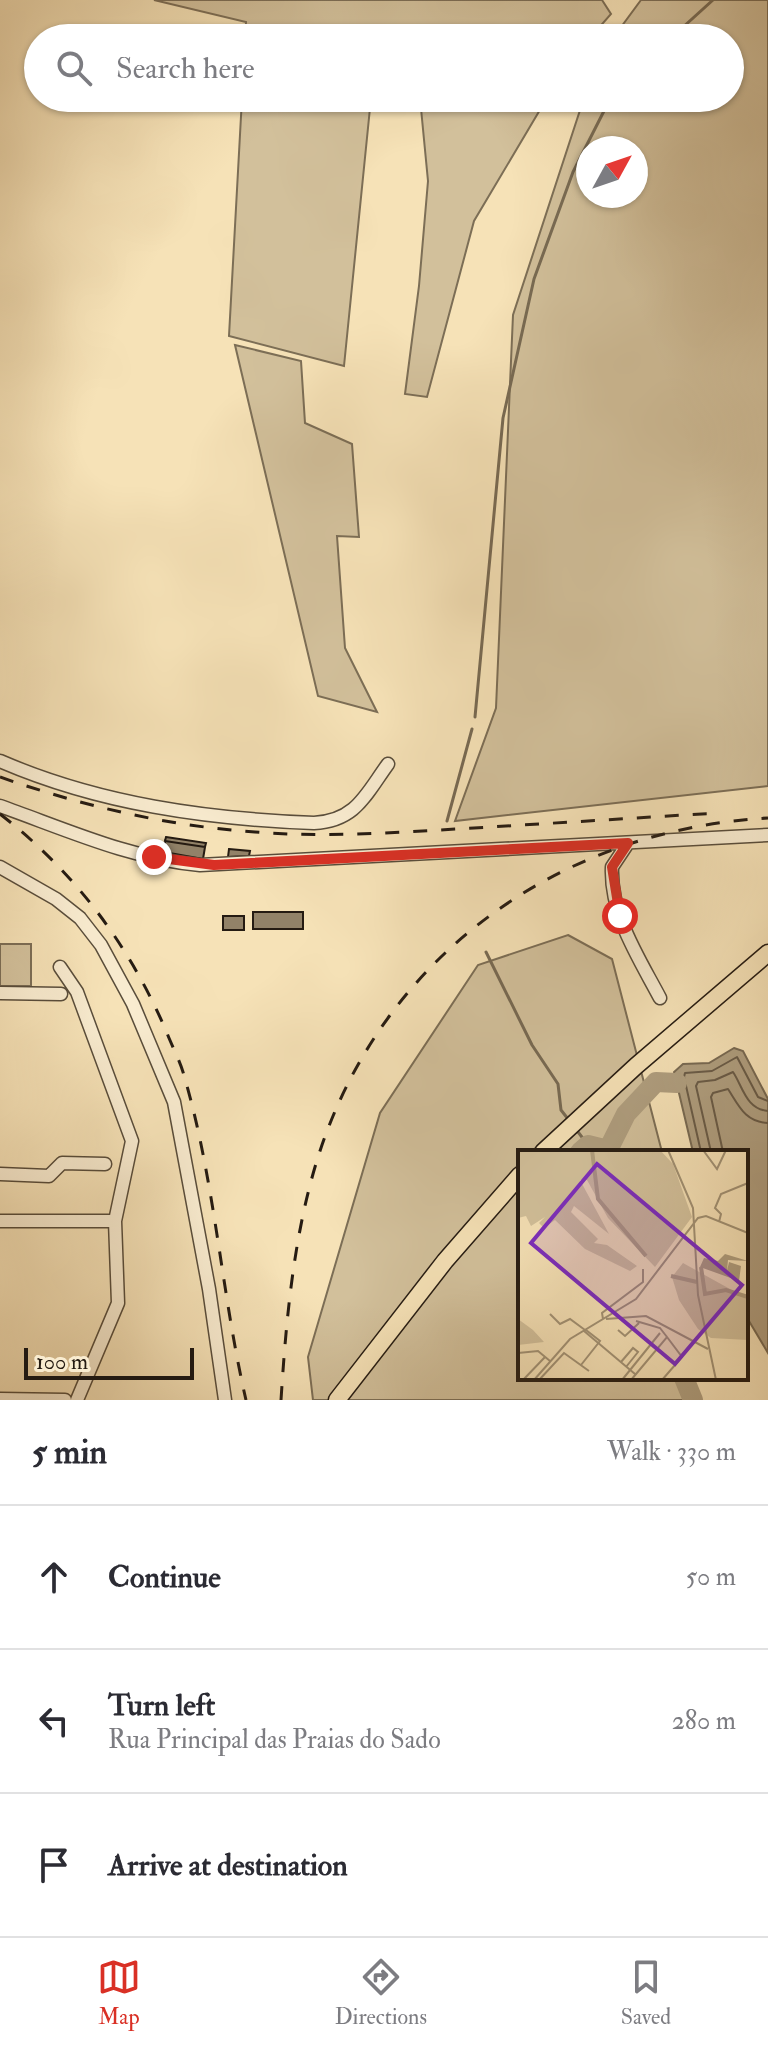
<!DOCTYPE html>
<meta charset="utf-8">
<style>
:root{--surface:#fff;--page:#f2f2f3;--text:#2b2b33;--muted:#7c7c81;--line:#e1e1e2;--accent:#d93025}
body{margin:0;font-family:"IM FELL Double Pica",serif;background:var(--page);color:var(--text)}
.compass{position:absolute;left:576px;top:136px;width:72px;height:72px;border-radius:50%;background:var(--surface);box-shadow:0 2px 6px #0004;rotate:50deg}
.scale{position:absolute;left:24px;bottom:20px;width:170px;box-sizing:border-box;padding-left:8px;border:4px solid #251b12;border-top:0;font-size:22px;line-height:28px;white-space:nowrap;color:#251b12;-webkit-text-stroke:6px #f9ecd0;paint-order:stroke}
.stop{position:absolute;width:24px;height:24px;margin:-18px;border:6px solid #d93025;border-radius:50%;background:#fff}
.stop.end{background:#d93025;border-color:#fff;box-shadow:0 2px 8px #0008}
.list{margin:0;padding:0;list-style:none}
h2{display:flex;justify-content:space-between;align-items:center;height:104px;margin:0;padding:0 32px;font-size:34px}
h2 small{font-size:26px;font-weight:400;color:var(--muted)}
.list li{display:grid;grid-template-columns:52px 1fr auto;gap:24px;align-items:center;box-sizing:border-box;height:144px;padding:0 32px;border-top:2px solid var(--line)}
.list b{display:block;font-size:30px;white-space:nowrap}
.list p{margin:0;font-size:26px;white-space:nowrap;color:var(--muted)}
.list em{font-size:26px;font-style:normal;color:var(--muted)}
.icon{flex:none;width:44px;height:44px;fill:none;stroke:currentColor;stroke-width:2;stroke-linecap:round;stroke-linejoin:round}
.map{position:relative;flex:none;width:768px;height:1400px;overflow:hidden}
.search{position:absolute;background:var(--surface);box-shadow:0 2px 6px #0004;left:24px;right:24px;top:24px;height:88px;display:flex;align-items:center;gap:20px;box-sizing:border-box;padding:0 28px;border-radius:44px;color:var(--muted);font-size:30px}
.sheet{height:536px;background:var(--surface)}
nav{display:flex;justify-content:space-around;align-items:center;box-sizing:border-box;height:112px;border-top:2px solid var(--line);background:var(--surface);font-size:22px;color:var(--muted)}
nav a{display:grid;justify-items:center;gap:4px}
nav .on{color:var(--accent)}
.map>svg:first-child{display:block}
</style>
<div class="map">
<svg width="768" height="1400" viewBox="0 0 768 1400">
<rect width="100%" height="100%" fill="#f6e2b7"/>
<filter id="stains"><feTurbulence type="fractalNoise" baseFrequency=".0025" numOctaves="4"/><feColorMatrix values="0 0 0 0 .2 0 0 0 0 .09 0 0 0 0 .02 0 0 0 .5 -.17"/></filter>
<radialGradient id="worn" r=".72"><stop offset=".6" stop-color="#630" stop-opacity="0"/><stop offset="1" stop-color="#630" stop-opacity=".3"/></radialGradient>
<path fill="#d2c09b" stroke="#7c6e56" stroke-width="2" fill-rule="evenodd" d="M 154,0 L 602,0 L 611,14 L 590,38 L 245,38 L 246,22 Z
M 641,0 L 768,0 L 768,786 L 455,821 L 496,708 L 513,315 L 584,98 L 730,98 L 730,38 L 613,38 ZM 588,148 L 636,148 L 636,196 L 588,196 Z
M 242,98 L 371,98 L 344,366 L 229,336 Z
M 420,98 L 547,98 L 474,221 L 427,397 L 405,394 L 419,286 L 428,181 Z
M 235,345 L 301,361 L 305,423 L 352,444 L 359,537 L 337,536 L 345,648 L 377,712 L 318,696 Z
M 568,935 L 612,959 L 662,1152 L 520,1152 L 520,1378 L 693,1378 L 698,1400 L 313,1400 L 308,1357 L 380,1113 L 478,965 Z
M 0,944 L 31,944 L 31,986 L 0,986 Z"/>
<path fill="#af9e7f" stroke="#786a53" stroke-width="2" d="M 734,1048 L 743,1051 L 768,1099 L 768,1353 L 746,1316 L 746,1152 L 693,1152 L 674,1072 L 683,1064 L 709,1063 Z"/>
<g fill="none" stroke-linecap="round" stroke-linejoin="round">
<path stroke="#6a5c48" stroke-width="2" d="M 701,1152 L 684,1077 L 685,1073 L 712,1071 L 737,1057 L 758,1097 L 768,1101
M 711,1152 L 696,1086 L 698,1082 L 715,1080 L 733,1072 C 743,1087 746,1109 768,1111
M 723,1152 L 711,1097 L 713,1093 L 728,1089 C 739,1106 745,1122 768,1123"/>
<path stroke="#786a53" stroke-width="3" d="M 671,38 L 713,0
M 475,717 L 503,418 L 534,279 L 573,172 L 605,109 L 615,98
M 447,821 L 472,729
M 486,952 L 532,1045 L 558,1084 L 561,1110 L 568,1119
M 575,1128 L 588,1145"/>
<path stroke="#af9e7f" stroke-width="20" d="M 580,1152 L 588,1145 L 608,1150 L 626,1114 L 656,1082 L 677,1083
M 684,1378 L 693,1400"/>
</g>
<path fill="#928268" stroke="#251b12" stroke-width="2" d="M 166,837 L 206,843 L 205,847 L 165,841 Z
M 165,841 L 205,847 L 203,859 L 164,852 Z
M 229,849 L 250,851 L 249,856 L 228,857 Z
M 253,912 L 303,912 L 303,929 L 253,929 Z
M 223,916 L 244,916 L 244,930 L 223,930 Z"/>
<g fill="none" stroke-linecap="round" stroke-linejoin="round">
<defs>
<path id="minor" d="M 0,761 C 99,804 207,819 314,823 C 356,821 366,794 388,764
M 0,806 C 65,829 131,859 200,865 L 768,835
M 628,843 L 612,867 C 610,915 639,958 660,998
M 0,867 L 56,899 L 80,918 L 101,945 L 133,1004 L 174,1102 L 209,1289 L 225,1400
M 60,967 L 77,992 L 132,1141 L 115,1221
M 0,993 L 61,994
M 0,1174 L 49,1176 L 62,1163 L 105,1164
M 0,1221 L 115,1221 L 118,1303 L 77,1400
M 0,1399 L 65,1400"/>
<path id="major" d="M 543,1152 L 636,1066 L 768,953
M 337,1400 L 445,1261 L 520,1175"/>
</defs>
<use href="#minor" stroke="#594d3b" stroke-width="15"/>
<use href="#major" stroke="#251b12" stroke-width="19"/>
<use href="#minor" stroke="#f9ecd0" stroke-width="12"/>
<use href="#major" stroke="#f6e2b7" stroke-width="16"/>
<path stroke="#251b12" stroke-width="3" stroke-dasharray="14 14" stroke-linecap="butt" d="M 0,777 C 83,806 167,826 255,832 C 328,838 401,832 474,828 C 555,823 636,818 717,813
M 0,814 C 75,872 130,946 167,1033 C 172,1046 179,1059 183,1072 C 215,1179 221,1292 246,1400
M 281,1400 C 286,1322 293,1242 315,1167 C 376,960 556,830 768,818"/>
</g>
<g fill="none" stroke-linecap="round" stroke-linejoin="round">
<path stroke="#d93025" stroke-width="10" d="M 154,857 L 214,865 L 628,843 L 612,867 L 620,916"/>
</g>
<g transform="translate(518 1150)">
<rect width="230" height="230" fill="#f6e2b7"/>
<path d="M 0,0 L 142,0 L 155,14 L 174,67 L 137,117 L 90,68 L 69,30 L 62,30 L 91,84 L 56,56 L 53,62 L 80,89 L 76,93 L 89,95 L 119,116 L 112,121 L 67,99 L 37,70 L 26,78 L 21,73 L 27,67 L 13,76 L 8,66 L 0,68 ZM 165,113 L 230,149 L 230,190 L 193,188 L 180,179 L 161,150 L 154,127 ZM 0,169 L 15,180 L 26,192 L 0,195 Z" fill="#d2c09b"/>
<path d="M 207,104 L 230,111 L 210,110 L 209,121 L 211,112 L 223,116 L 221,131 L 182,117 L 186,108 L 200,111 Z" fill="#af9e7f"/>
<path fill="none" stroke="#af9e7f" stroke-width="4" d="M 74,0 L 80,49 L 128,106M 183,117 L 187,144 L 208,140 L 230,147M 153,126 L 179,132"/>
<path fill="none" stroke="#a29275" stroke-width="2" d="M 150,0 L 175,58 L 180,145 L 198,230M 185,0 L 199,19 L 208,0M 201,72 L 203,64 L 197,58 L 203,44 L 230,33M 32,164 L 42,174 L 52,169 L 67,180M 85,169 L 84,163 L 125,132 L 125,119M 88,169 L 128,166 L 190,199M 118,171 L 142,178 L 149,187M 100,180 L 107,186 L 121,173M 66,181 L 117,224M 0,203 L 20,201 L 32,211M 103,212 L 115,198 L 120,202 L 108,217M 63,215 L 82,191 L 68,180M 5,230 L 27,207M 16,230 L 52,189 L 118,149 L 180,68 L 188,66 L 230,83M 21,230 L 46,203 L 71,221M 104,230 L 142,183M 113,230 L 149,187 L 164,207 L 144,230"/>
<path fill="#7b2cbf" fill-opacity="0.15" stroke="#7b2cbf" stroke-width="4" d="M 79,14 L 224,135 L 157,214 L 13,93 Z"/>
<rect width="230" height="230" fill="none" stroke="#251b12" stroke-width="4"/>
</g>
<rect width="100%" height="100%" filter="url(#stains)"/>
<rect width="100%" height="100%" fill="url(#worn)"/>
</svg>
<svg class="compass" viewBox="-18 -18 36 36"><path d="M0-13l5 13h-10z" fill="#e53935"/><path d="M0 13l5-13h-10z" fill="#7c7c81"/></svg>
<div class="scale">100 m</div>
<div class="stop" style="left:620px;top:916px"></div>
<div class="stop end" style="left:154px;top:857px"></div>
<div class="search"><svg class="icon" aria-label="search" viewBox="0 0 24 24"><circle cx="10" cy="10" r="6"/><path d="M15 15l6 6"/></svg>Search here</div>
</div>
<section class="sheet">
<h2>5 min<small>Walk · 330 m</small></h2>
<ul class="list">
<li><svg class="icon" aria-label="ahead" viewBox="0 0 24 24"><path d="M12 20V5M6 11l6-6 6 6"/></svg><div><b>Continue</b></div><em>50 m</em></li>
<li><svg class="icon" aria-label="left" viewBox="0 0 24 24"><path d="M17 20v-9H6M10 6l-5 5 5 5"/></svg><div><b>Turn left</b><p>Rua Principal das Praias do Sado</p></div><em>280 m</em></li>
<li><svg class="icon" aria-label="arrive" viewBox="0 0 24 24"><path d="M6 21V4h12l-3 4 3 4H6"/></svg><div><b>Arrive at destination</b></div></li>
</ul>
</section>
<nav>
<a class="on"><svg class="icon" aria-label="map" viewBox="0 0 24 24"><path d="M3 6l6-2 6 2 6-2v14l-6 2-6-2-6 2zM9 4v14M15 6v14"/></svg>Map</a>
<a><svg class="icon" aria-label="directions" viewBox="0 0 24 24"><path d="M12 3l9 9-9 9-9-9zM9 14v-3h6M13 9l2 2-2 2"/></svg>Directions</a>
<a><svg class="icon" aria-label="saved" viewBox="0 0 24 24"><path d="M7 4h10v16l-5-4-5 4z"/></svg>Saved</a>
</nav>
